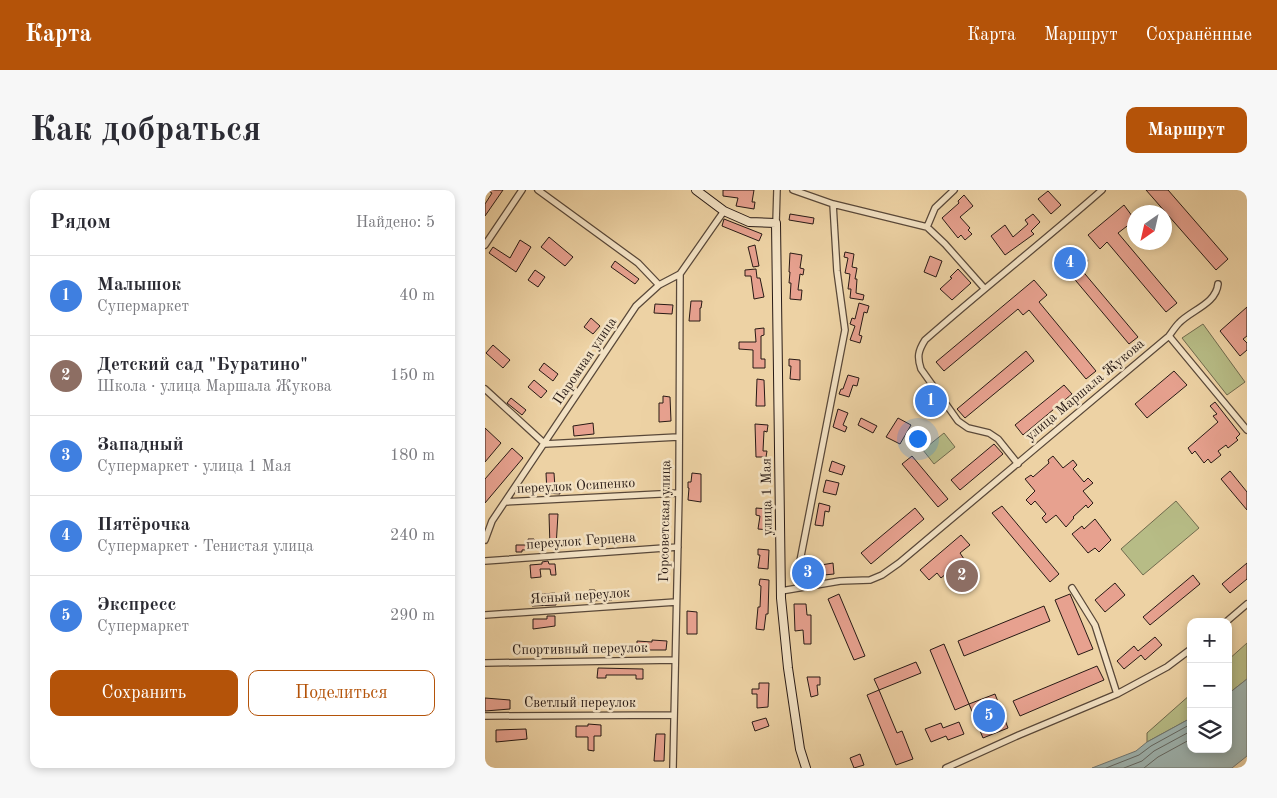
<!DOCTYPE html>
<html lang="ru">
<meta charset="utf-8">
<style>
:root{--surface:#fff;--page:#f7f7f7;--text:#2b2b33;--muted:#7c7c81;--line:#e1e1e2;--accent:#b45309}
body{margin:0;font-family:"Old Standard TT",serif;background:var(--page);color:var(--text)}
.controls{position:absolute;right:15px;bottom:15px;display:grid;overflow:hidden;border-radius:10px;box-shadow:0 2px 8px #0003}
.controls button{width:45px;height:45px;display:grid;place-items:center;padding:0;border:0;border-bottom:1px solid var(--line);background:var(--surface);color:var(--text);font:25px sans-serif}
.compass{position:absolute;left:642px;top:15px;width:45px;height:45px;border-radius:50%;background:var(--surface);box-shadow:0 2px 8px #0003;rotate:214deg}
.you{position:absolute;left:432px;top:248px;width:18px;height:18px;margin:-12px;border:4px solid #fff;border-radius:50%;background:#1a73e8;box-shadow:0 0 0 8px #1a73e833}
.badge{display:grid;place-items:center;width:32px;height:32px;border-radius:50%;background:var(--accent);color:#fff;font-size:16px;font-weight:700}
.pin{position:absolute;translate:-50% -50%;border:2px solid #fff;box-shadow:0 1px 5px #0006}
.list{margin:0;padding:0;list-style:none}
h2{display:flex;justify-content:space-between;align-items:center;height:65px;margin:0;padding:0 20px;font-size:21px}
h2 small{font-size:16px;font-weight:400;color:var(--muted)}
.list li{display:grid;grid-template-columns:32px 1fr auto;gap:15px;align-items:center;box-sizing:border-box;height:80px;padding:0 20px;border-top:1px solid var(--line)}
.list b{display:block;font-size:19px;white-space:nowrap}
.list p{margin:0;font-size:16px;white-space:nowrap;color:var(--muted)}
.list em{font-size:16px;font-style:normal;color:var(--muted)}
.actions{display:flex;gap:10px;padding:15px 20px}
.actions a{flex:1;padding:11px 0;border:1px solid var(--accent);border-radius:10px;text-align:center;font-size:18px;color:var(--accent)}
.actions .main{background:var(--accent);color:#fff}
.icon{flex:none;width:28px;height:28px;fill:none;stroke:currentColor;stroke-width:2;stroke-linecap:round;stroke-linejoin:round}
.map{position:relative;flex:none;width:762px;height:578px;overflow:hidden;border-radius:10px}
header{display:flex;align-items:center;gap:30px;box-sizing:border-box;height:70px;padding:0 25px;background:var(--accent);color:#fff}
header strong{font-size:24px}
nav{display:flex;gap:28px;margin-inline-start:auto;font-size:18px}
.intro{display:flex;align-items:center;justify-content:space-between;box-sizing:border-box;height:120px;padding:0 30px}
h1{margin:0;font-size:35px}
.button{padding:12px 22px;border-radius:10px;background:var(--accent);color:#fff;font-size:18px;font-weight:700}
main{display:flex;gap:30px;padding:0 30px}
aside{flex:1;background:var(--surface);border-radius:10px;box-shadow:0 2px 8px #0003}
.map>svg:first-child{display:block}
</style>
<header>
<strong>Карта</strong>
<nav><a>Карта</a><a>Маршрут</a><a>Сохранённые</a></nav>
</header>
<div class="intro"><h1>Как добраться</h1><a class="button">Маршрут</a></div>
<main>
<aside>
<h2>Рядом<small>Найдено: 5</small></h2>
<ul class="list">
<li><span class="badge" style="background:#3f7fe0">1</span><div><b>Малышок</b><p>Супермаркет</p></div><em>40 m</em></li>
<li><span class="badge" style="background:#8d6e63">2</span><div><b>Детский сад &quot;Буратино&quot;</b><p>Школа · улица Маршала Жукова</p></div><em>150 m</em></li>
<li><span class="badge" style="background:#3f7fe0">3</span><div><b>Западный</b><p>Супермаркет · улица 1 Мая</p></div><em>180 m</em></li>
<li><span class="badge" style="background:#3f7fe0">4</span><div><b>Пятёрочка</b><p>Супермаркет · Тенистая улица</p></div><em>240 m</em></li>
<li><span class="badge" style="background:#3f7fe0">5</span><div><b>Экспресс</b><p>Супермаркет</p></div><em>290 m</em></li>
</ul>
<div class="actions"><a class="main">Сохранить</a><a>Поделиться</a></div>
</aside>
<div class="map">
<svg width="762" height="578" viewBox="0 0 762 578">
<rect width="100%" height="100%" fill="#edd2a4"/>
<filter id="stains"><feTurbulence type="fractalNoise" baseFrequency=".004" numOctaves="4"/><feColorMatrix values="0 0 0 0 .2 0 0 0 0 .09 0 0 0 0 .02 0 0 0 .5 -.17"/></filter>
<radialGradient id="worn" r=".72"><stop offset=".6" stop-color="#630" stop-opacity="0"/><stop offset="1" stop-color="#630" stop-opacity=".3"/></radialGradient>
<path fill="#b7bc86" stroke="#706b4e" d="M 718,134 L 760,192 L 742,205 L 697,148 Z
M 459,243 L 470,257 L 449,274 L 438,260 Z
M 691,311 L 714,338 L 658,385 L 636,359 Z
M 762,453 L 762,489 L 743,504 L 743,470 Z
M 706,504 L 706,528 L 662,552 L 662,543 Z"/>
<path fill="#9eb5b2" stroke="#6f7773" d="M 762,489 L 762,566 L 747,578 L 607,578 L 651,561 L 662,552 L 706,528 L 706,559 L 743,559 L 743,504 Z"/>
<g fill="none" stroke-linecap="round" stroke-linejoin="round">
<path stroke="#636864" stroke-width="1" d="M 621,578 L 654,565 L 666,556 L 706,534
M 639,578 L 657,571 L 669,561 L 706,541
M 659,578 L 673,567 L 706,549"/>
</g>
<path fill="#e7a18f" stroke="#281a15" d="M 2,0 L 18,0 L 0,26 L 0,14 L 7,3 Z
M 238,0 L 269,0 L 267,12 L 270,12 L 269,19 L 251,16 L 253,8 L 238,6 Z
M 661,0 L 683,0 L 743,69 L 731,80 Z
M 563,1 L 576,15 L 566,24 L 553,9 Z
M 479,5 L 488,16 L 475,27 L 485,38 L 483,40 L 487,44 L 480,50 L 476,45 L 473,48 L 457,28 L 474,13 L 473,11 Z
M 639,15 L 650,30 L 633,43 L 692,113 L 681,122 L 622,52 L 615,59 L 603,45 Z
M 305,24 L 329,28 L 328,34 L 304,30 Z
M 548,24 L 555,32 L 546,41 L 549,44 L 520,65 L 506,46 L 520,35 L 528,47 L 543,34 L 540,30 Z
M 239,29 L 277,44 L 274,51 L 237,36 Z
M 64,47 L 88,67 L 80,76 L 56,57 Z
M 35,50 L 46,57 L 31,82 L 4,63 L 8,57 L 25,68 Z
M 270,55 L 274,76 L 268,77 L 263,57 Z
M 591,56 L 603,71 L 595,78 L 653,147 L 644,154 L 586,85 L 580,90 L 568,75 Z
M 360,62 L 369,64 L 367,77 L 372,78 L 370,89 L 372,89 L 371,103 L 379,105 L 378,110 L 365,108 L 366,99 L 363,99 L 365,84 L 360,83 L 363,68 L 359,67 Z
M 305,63 L 317,65 L 315,78 L 319,79 L 318,85 L 315,84 L 313,100 L 317,100 L 316,110 L 305,109 L 306,93 L 304,93 L 305,82 L 304,82 Z
M 445,66 L 457,71 L 451,87 L 439,82 Z
M 130,71 L 154,89 L 150,94 L 126,77 Z
M 271,79 L 272,88 L 275,88 L 279,107 L 269,109 L 266,86 L 260,86 L 260,80 Z
M 473,79 L 486,93 L 467,110 L 455,99 L 467,88 L 465,87 Z
M 50,80 L 60,87 L 53,97 L 43,90 Z
M 549,90 L 562,105 L 554,112 L 611,181 L 601,189 L 544,120 L 538,125 L 533,119 L 459,181 L 451,172 Z
M 206,111 L 217,111 L 216,118 L 215,118 L 215,131 L 204,131 Z
M 374,113 L 384,116 L 382,123 L 379,122 L 374,145 L 377,146 L 375,153 L 365,150 L 370,136 L 365,134 L 367,128 L 370,129 Z
M 170,114 L 188,115 L 187,124 L 169,123 Z
M 762,117 L 762,146 L 758,149 L 762,153 L 762,160 L 755,166 L 735,141 Z
M 106,128 L 115,136 L 108,144 L 99,137 Z
M 279,138 L 279,145 L 276,146 L 276,169 L 280,169 L 280,178 L 268,178 L 268,160 L 254,159 L 254,152 L 271,152 L 270,139 Z
M 8,155 L 25,170 L 18,178 L 1,163 Z
M 541,161 L 549,171 L 480,228 L 472,219 Z
M 304,169 L 315,170 L 315,190 L 305,189 L 306,176 L 304,176 Z
M 59,173 L 73,184 L 68,191 L 54,180 Z
M 689,181 L 702,195 L 662,228 L 650,214 Z
M 363,185 L 374,188 L 372,196 L 368,195 L 364,207 L 354,204 L 356,199 L 358,199 Z
M 272,189 L 279,190 L 280,216 L 271,216 Z
M 49,190 L 62,201 L 56,208 L 43,197 Z
M 579,195 L 587,204 L 538,245 L 530,235 Z
M 178,206 L 185,207 L 186,231 L 174,232 L 174,213 L 178,213 Z
M 26,208 L 41,220 L 37,225 L 22,213 Z
M 730,212 L 755,244 L 751,248 L 753,250 L 743,258 L 741,255 L 733,261 L 736,265 L 726,273 L 723,269 L 719,273 L 710,261 L 707,264 L 703,258 L 733,232 L 728,226 L 732,224 L 725,216 Z
M 353,219 L 363,223 L 358,235 L 362,237 L 360,242 L 348,237 Z
M 376,228 L 392,236 L 388,243 L 373,235 Z
M 413,228 L 426,235 L 415,254 L 401,247 Z
M 108,233 L 109,244 L 89,246 L 88,236 Z
M 270,234 L 283,235 L 282,242 L 279,241 L 278,261 L 282,261 L 281,267 L 271,267 Z
M 0,238 L 16,253 L 0,272 Z
M 509,254 L 518,264 L 475,300 L 466,290 Z
M 27,258 L 38,268 L 0,313 L 0,289 Z
M 427,266 L 463,309 L 453,317 L 417,274 Z
M 568,266 L 578,278 L 588,270 L 592,275 L 588,279 L 599,292 L 603,288 L 608,293 L 598,301 L 608,313 L 603,318 L 601,315 L 588,327 L 589,328 L 581,337 L 571,325 L 561,333 L 557,328 L 561,324 L 550,311 L 546,315 L 541,310 L 550,301 L 540,289 L 546,285 L 548,287 L 564,273 L 563,270 Z
M 347,271 L 360,276 L 357,285 L 344,281 Z
M 745,281 L 762,302 L 762,320 L 736,289 Z
M 61,283 L 69,283 L 70,298 L 75,298 L 75,304 L 62,303 Z
M 207,283 L 216,284 L 216,312 L 203,310 L 204,298 L 203,298 L 203,292 L 206,292 Z
M 341,290 L 354,293 L 351,305 L 338,302 Z
M 334,313 L 345,316 L 344,322 L 340,321 L 338,336 L 330,335 Z
M 517,316 L 574,384 L 565,392 L 507,323 Z
M 271,318 L 283,319 L 284,340 L 273,339 L 275,326 L 271,325 Z
M 430,318 L 439,329 L 386,374 L 376,363 Z
M 64,324 L 73,324 L 71,357 L 65,357 Z
M 610,329 L 626,350 L 614,362 L 610,358 L 603,363 L 587,344 L 597,336 L 599,339 Z
M 476,345 L 485,355 L 475,363 L 479,369 L 456,388 L 452,383 L 444,390 L 435,380 Z
M 43,349 L 49,349 L 49,355 L 54,355 L 54,359 L 37,360 L 37,362 L 31,362 L 31,355 L 44,355 Z
M 273,359 L 284,360 L 283,379 L 273,378 L 275,365 L 273,365 Z
M 63,371 L 64,374 L 70,374 L 71,385 L 66,385 L 65,379 L 55,379 L 56,387 L 46,388 L 45,375 L 57,374 L 57,372 Z
M 348,373 L 349,384 L 319,387 L 319,379 L 337,378 L 336,375 Z
M 762,373 L 762,389 L 745,403 L 737,394 Z
M 708,385 L 715,394 L 665,435 L 658,427 Z
M 275,389 L 284,390 L 283,424 L 281,424 L 279,440 L 271,439 L 273,417 L 275,417 L 276,396 L 274,395 Z
M 630,393 L 640,405 L 620,422 L 610,410 Z
M 104,400 L 110,400 L 110,404 L 127,403 L 127,410 L 104,411 Z
M 70,403 L 71,415 L 47,416 L 46,405 Z
M 354,404 L 380,466 L 369,470 L 343,409 Z
M 585,404 L 608,459 L 593,465 L 570,410 Z
M 309,414 L 321,414 L 322,425 L 326,425 L 326,454 L 319,454 L 318,440 L 310,441 Z
M 559,416 L 565,431 L 479,466 L 473,451 Z
M 202,421 L 212,422 L 212,444 L 202,444 Z
M 62,426 L 70,426 L 70,436 L 48,439 L 48,429 L 62,429 Z
M 670,447 L 677,455 L 660,470 L 656,465 L 639,479 L 632,471 L 649,456 L 653,461 Z
M 167,450 L 182,451 L 181,460 L 152,460 L 152,451 L 167,452 Z
M 459,454 L 484,514 L 470,520 L 445,460 Z
M 431,472 L 436,483 L 394,500 L 389,489 Z
M 612,476 L 619,490 L 535,526 L 528,511 Z
M 113,478 L 158,479 L 158,489 L 151,489 L 151,485 L 121,485 L 121,488 L 112,488 Z
M 322,487 L 335,487 L 335,495 L 332,495 L 333,505 L 326,507 Z
M 274,493 L 284,493 L 283,517 L 272,518 L 272,504 L 267,504 L 267,499 L 274,499 Z
M 394,500 L 412,543 L 417,541 L 428,569 L 411,575 L 382,505 Z
M 510,504 L 523,538 L 498,548 L 484,514 Z
M 0,508 L 25,510 L 25,519 L 0,521 Z
M 281,528 L 284,536 L 270,541 L 267,532 Z
M 474,532 L 479,544 L 463,550 L 461,546 L 446,552 L 440,539 L 456,533 L 458,538 Z
M 103,534 L 116,535 L 116,546 L 109,546 L 109,561 L 103,560 L 103,547 L 91,547 L 91,536 L 103,536 Z
M 41,539 L 42,549 L 11,552 L 11,540 Z
M 171,544 L 180,544 L 179,571 L 169,571 Z
M 375,564 L 379,575 L 369,578 L 365,568 Z"/>
<g fill="none" stroke-linecap="round" stroke-linejoin="round">
<defs>
<path id="street" d="M 53,0 L 153,73 L 174,95
M 308,0 L 348,14 L 442,37 L 460,54 L 499,98
M 291,33 L 292,0
M 442,37 L 450,18 L 469,0
M 0,55 L 37,0
M 684,146 L 762,240
M 0,199 L 60,254 L 193,247
M 533,274 L 513,249 L 504,243 L 483,238 L 473,231 L 436,179 C 432,167 433,161 440,150 C 498,99 559,51 617,0
M 20,312 L 194,303
M 0,350 L 7,331 L 151,116 L 174,95 L 195,84 L 239,21
M 0,371 L 193,357
M 314,398 L 314,376 L 360,140 L 352,81 L 348,14
M 587,398 L 610,435 L 632,504
M 296,401 L 355,391 L 385,390 L 397,385 L 414,373 L 684,146 C 687,142 690,137 694,133 C 706,120 731,114 733,94
M 0,425 L 191,412
M 741,432 L 762,414
M 0,473 L 190,470
M 0,526 L 189,525
M 188,578 L 194,303 L 195,84
M 461,578 L 534,545 L 632,504 L 682,477 L 706,459"/>
<path id="secondary" d="M 211,0 L 239,21 L 264,32 L 291,33 L 296,408 L 303,478 L 315,559 L 321,578"/>
</defs>
<use href="#street" stroke="#594839" stroke-width="8"/>
<use href="#secondary" stroke="#281a15" stroke-width="10"/>
<use href="#street" stroke="#f3e2c4" stroke-width="5.5"/>
<use href="#secondary" stroke="#f3e2c4" stroke-width="8"/>
</g>
<g text-anchor="middle" dominant-baseline="central" stroke-width="5" stroke-linejoin="round" paint-order="stroke">
<g font-size="14" fill="#281a15" stroke="#f3e2c4">
<text transform="translate(100 171) rotate(-56)">Паромная улица</text>
<text transform="translate(600 200) rotate(-40)">улица Маршала Жукова</text>
<text transform="translate(91 296) rotate(-3)">переулок Осипенко</text>
<text transform="translate(282 307) rotate(-91)">улица 1 Мая</text>
<text transform="translate(180 331) rotate(-89)">Горсоветская улица</text>
<text transform="translate(96 351) rotate(-4)">переулок Герцена</text>
<text transform="translate(95 406) rotate(-4)">Ясный переулок</text>
<text transform="translate(95 459) rotate(-1)">Спортивный переулок</text>
<text x="95" y="513">Светлый переулок</text>
</g>
</g>
<rect width="100%" height="100%" filter="url(#stains)"/>
<rect width="100%" height="100%" fill="url(#worn)"/>
</svg>
<div class="controls">
<button>+</button>
<button>−</button>
<button><svg class="icon" aria-label="layers" viewBox="0 0 24 24"><path d="M12 4l9 5-9 5-9-5zM3 14l9 5 9-5"/></svg></button>
</div>
<svg class="compass" viewBox="-18 -18 36 36"><path d="M0-13l5 13h-10z" fill="#e53935"/><path d="M0 13l5-13h-10z" fill="#7c7c81"/></svg>
<div class="you"></div>
<div class="pin badge" style="left:446px;top:211px;background:#3f7fe0">1</div>
<div class="pin badge" style="left:477px;top:386px;background:#8d6e63">2</div>
<div class="pin badge" style="left:323px;top:383px;background:#3f7fe0">3</div>
<div class="pin badge" style="left:585px;top:73px;background:#3f7fe0">4</div>
<div class="pin badge" style="left:504px;top:526px;background:#3f7fe0">5</div>
</div>
</main>
